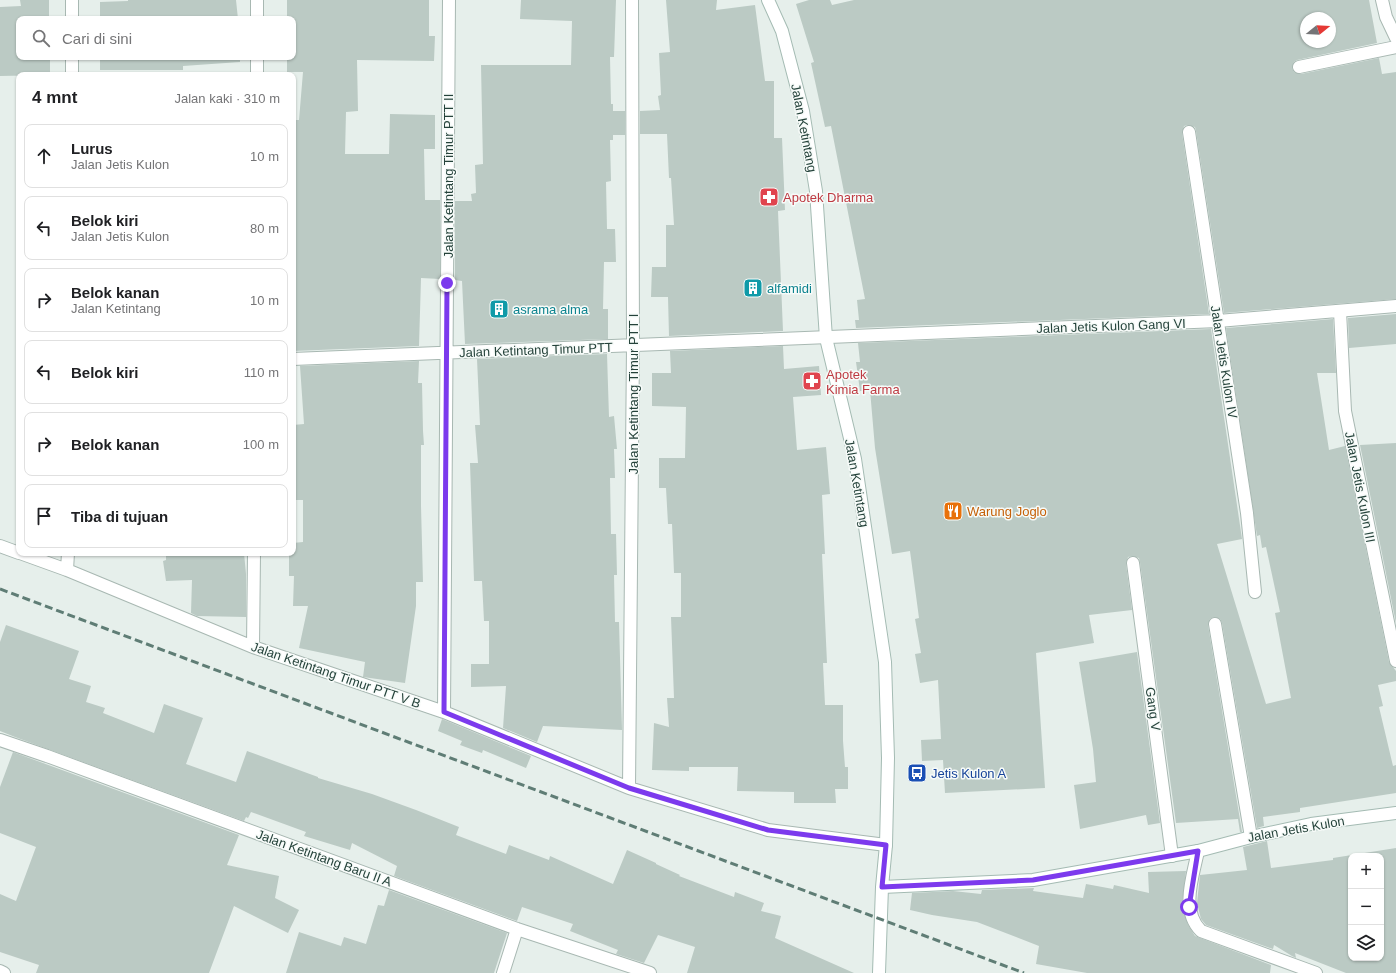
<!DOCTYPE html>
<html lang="id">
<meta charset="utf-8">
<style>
:root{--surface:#fff;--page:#f2f2f2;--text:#202124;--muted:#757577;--line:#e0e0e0}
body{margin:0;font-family:Arial,sans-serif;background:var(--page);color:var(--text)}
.controls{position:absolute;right:12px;bottom:12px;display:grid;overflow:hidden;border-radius:8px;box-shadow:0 1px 3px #0004}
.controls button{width:36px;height:36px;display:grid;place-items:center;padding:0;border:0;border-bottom:1px solid var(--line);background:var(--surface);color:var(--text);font:20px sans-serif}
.compass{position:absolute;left:1300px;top:12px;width:36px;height:36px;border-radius:50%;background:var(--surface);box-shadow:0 1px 3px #0004;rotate:72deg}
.stop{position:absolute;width:12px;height:12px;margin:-9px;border:3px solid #7c3aed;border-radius:50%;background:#fff}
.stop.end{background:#7c3aed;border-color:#fff;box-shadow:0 1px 4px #0008}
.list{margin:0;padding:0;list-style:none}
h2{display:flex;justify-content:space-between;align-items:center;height:52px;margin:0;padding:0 16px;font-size:17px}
h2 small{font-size:13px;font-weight:400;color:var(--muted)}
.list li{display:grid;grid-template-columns:26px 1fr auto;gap:12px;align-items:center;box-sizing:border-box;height:64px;margin:0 8px 8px;padding:0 8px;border:1px solid var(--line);border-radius:8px}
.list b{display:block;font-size:15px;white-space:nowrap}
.list p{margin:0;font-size:13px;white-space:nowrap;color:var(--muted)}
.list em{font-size:13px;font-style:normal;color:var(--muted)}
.icon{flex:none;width:22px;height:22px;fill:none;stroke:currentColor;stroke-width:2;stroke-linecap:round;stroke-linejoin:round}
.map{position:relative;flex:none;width:1396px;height:973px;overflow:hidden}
.search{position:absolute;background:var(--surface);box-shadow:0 1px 3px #0004;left:16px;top:16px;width:280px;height:44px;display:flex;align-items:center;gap:10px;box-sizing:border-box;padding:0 14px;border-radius:8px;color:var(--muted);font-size:15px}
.panel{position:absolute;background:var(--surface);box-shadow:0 1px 3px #0004;left:16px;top:72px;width:280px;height:484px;border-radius:8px}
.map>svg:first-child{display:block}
</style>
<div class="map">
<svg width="1396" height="973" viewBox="0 0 1396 973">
<rect width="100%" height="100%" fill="#e6efeb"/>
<path fill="#bbcac4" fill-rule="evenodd" d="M 20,0 L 49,0 L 49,19 L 19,19 L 19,57 L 50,57 L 50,75 L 0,76 L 0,7 L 21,6 Z
M 128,0 L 236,0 L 238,19 L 100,19 L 100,2 L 128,1 Z
M 287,0 L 429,0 L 429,36 L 435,36 L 434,61 L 357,60 L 358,111 L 346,112 L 345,154 L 389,154 L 390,114 L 435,115 L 435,149 L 424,149 L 425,200 L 440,200 L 440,279 L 421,278 L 419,346 L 293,351 L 293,120 L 299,120 L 303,72 L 287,72 L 287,57 L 293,57 L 293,19 L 287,19 Z
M 521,0 L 616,0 L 614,57 L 610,57 L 611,104 L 613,104 L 613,111 L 625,111 L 625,135 L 613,135 L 613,140 L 610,140 L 611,181 L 606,182 L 607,229 L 615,229 L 616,262 L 604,262 L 603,309 L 608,309 L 608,339 L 465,344 L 462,281 L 455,280 L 455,201 L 472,201 L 471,194 L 476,193 L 475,165 L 483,164 L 481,65 L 571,65 L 572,21 L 520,19 Z
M 666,0 L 717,0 L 716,10 L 755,5 L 765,81 L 774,81 L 774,138 L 782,138 L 785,210 L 778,211 L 783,331 L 669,336 L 668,297 L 651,297 L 652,267 L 666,267 L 666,225 L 674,225 L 671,178 L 669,178 L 667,134 L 640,134 L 640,111 L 660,110 L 658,96 L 661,95 L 659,53 L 670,52 Z
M 809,0 L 830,0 L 832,5 L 854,0 L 1369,0 L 1377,43 L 1297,60 L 1294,62 L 1292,68 L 1294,72 L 1301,74 L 1379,58 L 1382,74 L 1396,72 L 1396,299 L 1224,313 L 1196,131 L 1195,127 L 1188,125 L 1184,126 L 1182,133 L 1209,314 L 856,328 L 855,320 L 859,320 L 857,300 L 865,299 L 831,126 L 825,127 L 811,63 L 814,62 L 796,4 ZM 1306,18 L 1330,18 L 1330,42 L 1306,42 Z
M 100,57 L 240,57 L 240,62 L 183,66 L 183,70 L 100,70 Z
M 1396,314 L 1396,344 L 1349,348 L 1348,318 Z
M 1333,319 L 1336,373 L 1317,373 L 1329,450 L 1345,446 L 1389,662 L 1396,671 L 1396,681 L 1378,685 L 1383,706 L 1379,707 L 1393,766 L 1396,765 L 1396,793 L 1300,808 L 1300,812 L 1263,817 L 1264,826 L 1257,828 L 1222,623 L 1220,619 L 1214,617 L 1210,619 L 1208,625 L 1242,832 L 1240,832 L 1238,819 L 1176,823 L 1140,562 L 1139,558 L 1132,556 L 1128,557 L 1126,564 L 1132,610 L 1089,615 L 1094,643 L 1036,653 L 1045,788 L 945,793 L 943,760 L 922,761 L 921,740 L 941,739 L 938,680 L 920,683 L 915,654 L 921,653 L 915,619 L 919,618 L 910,551 L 892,554 L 875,448 L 870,390 L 860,391 L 856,362 L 860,362 L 858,343 L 1211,329 L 1242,539 L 1217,544 L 1266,704 L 1291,698 L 1275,613 L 1280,612 L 1266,547 L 1262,548 L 1260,535 L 1257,536 L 1226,328 Z
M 783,346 L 784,369 L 819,366 L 821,395 L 793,397 L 797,450 L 826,447 L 830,494 L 822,495 L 825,554 L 822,554 L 827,663 L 823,663 L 825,705 L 843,705 L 843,741 L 845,767 L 848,767 L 848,789 L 835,789 L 836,803 L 794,803 L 794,792 L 737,791 L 738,767 L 689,767 L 689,771 L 652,770 L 654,723 L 669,727 L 667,698 L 674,698 L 671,617 L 681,617 L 681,573 L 674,573 L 672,524 L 668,524 L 666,488 L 659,488 L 659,458 L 685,458 L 686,407 L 652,406 L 652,373 L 671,373 L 670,351 Z
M 607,354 L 609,417 L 614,416 L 617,449 L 614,449 L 615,478 L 610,478 L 611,534 L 616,534 L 617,575 L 614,575 L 615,622 L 619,622 L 622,730 L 543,726 L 537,742 L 503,728 L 506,686 L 471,687 L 471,664 L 489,664 L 489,621 L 484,621 L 482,581 L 474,581 L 470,463 L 478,463 L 475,425 L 480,425 L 477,359 Z
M 419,361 L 418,383 L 422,383 L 423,431 L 424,445 L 421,445 L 421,506 L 423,582 L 416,582 L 416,606 L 405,683 L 363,677 L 365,662 L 299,648 L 308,606 L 293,606 L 294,576 L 289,576 L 289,553 L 294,553 L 293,543 L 303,542 L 303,500 L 293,500 L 293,425 L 304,424 L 300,366 Z
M 1396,443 L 1396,623 L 1360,445 Z
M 166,553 L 244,553 L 246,574 L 246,617 L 197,616 L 191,613 L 192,580 L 166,581 L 163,561 L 166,560 Z
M 6,625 L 79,651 L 69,679 L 91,686 L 86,702 L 105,708 L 103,713 L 154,733 L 164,704 L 203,718 L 186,764 L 236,782 L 247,751 L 318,777 L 318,778 L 372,794 L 416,810 L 459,827 L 456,835 L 506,854 L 509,845 L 549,860 L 550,856 L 613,884 L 627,850 L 656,863 L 656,864 L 680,875 L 679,876 L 734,897 L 735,892 L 764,903 L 761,911 L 781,916 L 775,938 L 854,973 L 687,973 L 695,947 L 658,935 L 644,963 L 616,954 L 618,950 L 570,931 L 573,924 L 522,907 L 517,921 L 394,876 L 397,866 L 352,843 L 350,850 L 304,836 L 306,832 L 251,812 L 248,818 L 246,817 L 244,821 L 15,737 L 0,731 L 0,642 Z
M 1137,652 L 1160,823 L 1148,825 L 1146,815 L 1080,829 L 1074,785 L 1096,782 L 1093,749 L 1079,662 Z
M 442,719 L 531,756 L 526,768 L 483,750 L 482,753 L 460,745 L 462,741 L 438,731 Z
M 13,752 L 239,835 L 227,865 L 279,876 L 275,898 L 299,910 L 288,933 L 234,906 L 209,973 L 36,973 L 39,965 L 0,952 L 0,894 L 16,901 L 36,847 L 0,833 L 0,787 Z
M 1267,841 L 1271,868 L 1333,860 L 1333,858 L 1396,848 L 1396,973 L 1346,973 L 1295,953 L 1296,958 L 1292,956 L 1274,945 L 1273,949 L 1206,925 L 1201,919 L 1197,903 L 1200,875 L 1247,870 L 1243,847 ZM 1351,856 L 1381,856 L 1381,958 L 1351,958 Z
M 1186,871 L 1182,904 L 1188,925 L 1195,936 L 1271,965 L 1270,973 L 1087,973 L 1036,964 L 1039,946 L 977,922 L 932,915 L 910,910 L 912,893 L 953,891 L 981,894 L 982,890 L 1034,888 L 1033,891 L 1083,898 L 1086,884 L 1113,889 L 1114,885 L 1149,893 L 1148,872 Z
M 389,890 L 507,933 L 494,973 L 286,973 L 299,932 L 341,946 L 344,937 L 366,944 L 378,905 L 384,906 Z"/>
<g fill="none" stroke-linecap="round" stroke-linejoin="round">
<defs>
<path id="street" d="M 72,0 L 72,19
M 1382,0 L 1386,17 L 1396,38
M 257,19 L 257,0
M 72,57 L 72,75
M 1299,67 L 1396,47
M 257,75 L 257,57
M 1189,132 L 1247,513 L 1255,592
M 1340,311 L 1345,411 L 1396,661
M 293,359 L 1218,321 L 1396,306
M 0,546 L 19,553
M 20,553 L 67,570 L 253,647 L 444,712 L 629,788 L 768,830 L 886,845
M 1133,563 L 1172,856
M 67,570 L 68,553
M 1215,624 L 1251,837
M 253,647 L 254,553
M 444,712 L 449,0
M 0,740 L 47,756 L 517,929 L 650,973
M 629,788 L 633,346 L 632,0
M 1198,851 C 1193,876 1180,910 1201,931 L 1316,973
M 0,971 L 4,973
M 503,973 L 517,929"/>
<path id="secondary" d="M 768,0 L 782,31 L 803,111 L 816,191 L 826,338 L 855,459 L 885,662 L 888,758 L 886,845 L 882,887 L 879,973
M 882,887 L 1033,880 L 1198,851 L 1251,837 L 1311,824 L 1396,813"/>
</defs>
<use href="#street" stroke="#a8b8b2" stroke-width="14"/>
<use href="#secondary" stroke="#a4bbb3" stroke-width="14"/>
<use href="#street" stroke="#fff" stroke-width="12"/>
<use href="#secondary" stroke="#fff" stroke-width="12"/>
<path stroke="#5f7d75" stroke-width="3" stroke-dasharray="8 4" stroke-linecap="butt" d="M 0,589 L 1024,973"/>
</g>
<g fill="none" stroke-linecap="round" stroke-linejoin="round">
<path stroke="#7c3aed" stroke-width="5" d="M 447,283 L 444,712 L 629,788 L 768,830 L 886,845 L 882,887 L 1033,880 L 1198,851 L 1189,907"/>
</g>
<defs>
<symbol id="pharmacy-square" viewBox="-11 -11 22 22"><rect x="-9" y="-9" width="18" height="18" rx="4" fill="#e0444e" stroke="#f7fbf9"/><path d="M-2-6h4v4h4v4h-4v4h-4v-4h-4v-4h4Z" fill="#fff"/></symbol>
<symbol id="building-square" viewBox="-11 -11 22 22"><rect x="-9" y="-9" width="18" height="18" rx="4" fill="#0f9aa8" stroke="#f7fbf9"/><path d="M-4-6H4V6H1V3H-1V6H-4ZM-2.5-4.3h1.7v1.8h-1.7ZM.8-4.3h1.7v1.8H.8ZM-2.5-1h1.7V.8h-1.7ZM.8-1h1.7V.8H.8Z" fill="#fff"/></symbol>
<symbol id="restaurant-square" viewBox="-11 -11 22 22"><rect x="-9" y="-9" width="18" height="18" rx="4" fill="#e8710a" stroke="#f7fbf9"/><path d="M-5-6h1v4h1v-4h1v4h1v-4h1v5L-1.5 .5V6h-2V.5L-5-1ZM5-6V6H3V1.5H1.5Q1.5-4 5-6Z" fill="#fff"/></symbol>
<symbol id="bus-square" viewBox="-11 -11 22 22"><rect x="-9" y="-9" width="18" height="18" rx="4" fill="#1a4fb4" stroke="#f7fbf9"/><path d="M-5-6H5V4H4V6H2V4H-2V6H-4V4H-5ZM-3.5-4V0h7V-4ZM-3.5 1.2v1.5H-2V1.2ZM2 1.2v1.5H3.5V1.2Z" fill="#fff"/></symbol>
</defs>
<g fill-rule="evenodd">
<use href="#pharmacy-square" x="758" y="186" width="22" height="22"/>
<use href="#building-square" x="742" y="277" width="22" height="22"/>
<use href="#building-square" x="488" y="298" width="22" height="22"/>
<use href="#pharmacy-square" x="801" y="370" width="22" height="22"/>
<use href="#restaurant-square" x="942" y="500" width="22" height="22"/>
<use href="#bus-square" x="906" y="762" width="22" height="22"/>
</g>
<g text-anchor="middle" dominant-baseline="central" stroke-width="3" stroke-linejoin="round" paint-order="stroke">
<g font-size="13" fill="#24423a" stroke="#f7fbf9">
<text transform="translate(804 128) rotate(79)">Jalan Ketintang</text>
<text transform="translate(448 176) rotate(-90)">Jalan Ketintang Timur PTT II</text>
<text transform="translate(1111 326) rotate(-2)">Jalan Jetis Kulon Gang VI</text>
<text transform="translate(536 350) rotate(-2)">Jalan Ketintang Timur PTT</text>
<text transform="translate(1224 362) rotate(81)">Jalan Jetis Kulon IV</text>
<text transform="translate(633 394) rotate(-90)">Jalan Ketintang Timur PTT I</text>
<text transform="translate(857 483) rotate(80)">Jalan Ketintang</text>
<text transform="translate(1360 487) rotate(79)">Jalan Jetis Kulon III</text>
<text transform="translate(336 675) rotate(19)">Jalan Ketintang Timur PTT V B</text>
<text transform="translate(1153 709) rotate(82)">Gang V</text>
<text transform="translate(1296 829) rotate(-10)">Jalan Jetis Kulon</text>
<text transform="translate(324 858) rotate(20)">Jalan Ketintang Baru II A</text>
</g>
<g font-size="13" fill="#be3a42" stroke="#f7fbf9" text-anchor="start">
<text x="783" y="197">Apotek Dharma</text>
<text x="826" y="374">Apotek<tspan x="826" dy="15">Kimia Farma</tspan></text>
</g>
<g font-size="13" fill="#0d838f" stroke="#f7fbf9" text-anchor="start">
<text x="767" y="288">alfamidi</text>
<text x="513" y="309">asrama alma</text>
</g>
<g font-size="13" fill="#c56008" stroke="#f7fbf9" text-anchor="start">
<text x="967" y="511">Warung Joglo</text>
</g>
<g font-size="13" fill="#164399" stroke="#f7fbf9" text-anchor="start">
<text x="931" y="773">Jetis Kulon A</text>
</g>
</g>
</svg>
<div class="controls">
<button>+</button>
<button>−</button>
<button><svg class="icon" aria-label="layers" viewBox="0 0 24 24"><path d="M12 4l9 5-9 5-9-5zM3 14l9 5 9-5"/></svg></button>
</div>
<svg class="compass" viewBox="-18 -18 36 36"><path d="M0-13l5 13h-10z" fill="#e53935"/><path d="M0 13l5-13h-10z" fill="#757577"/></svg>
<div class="stop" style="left:1189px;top:907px"></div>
<div class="stop end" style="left:447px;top:283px"></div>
<div class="search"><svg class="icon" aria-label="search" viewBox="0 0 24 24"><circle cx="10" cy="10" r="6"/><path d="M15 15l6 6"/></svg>Cari di sini</div>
<section class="panel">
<h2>4 mnt<small>Jalan kaki · 310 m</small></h2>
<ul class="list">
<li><svg class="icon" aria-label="ahead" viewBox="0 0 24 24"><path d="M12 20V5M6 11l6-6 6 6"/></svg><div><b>Lurus</b><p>Jalan Jetis Kulon</p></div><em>10 m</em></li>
<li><svg class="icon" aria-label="left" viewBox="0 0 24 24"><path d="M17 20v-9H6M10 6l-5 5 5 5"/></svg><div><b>Belok kiri</b><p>Jalan Jetis Kulon</p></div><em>80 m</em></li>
<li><svg class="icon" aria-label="right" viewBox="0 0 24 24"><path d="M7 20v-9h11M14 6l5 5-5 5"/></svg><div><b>Belok kanan</b><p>Jalan Ketintang</p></div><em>10 m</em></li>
<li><svg class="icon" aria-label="left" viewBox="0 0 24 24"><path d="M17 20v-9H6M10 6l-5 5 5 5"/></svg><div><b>Belok kiri</b></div><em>110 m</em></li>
<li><svg class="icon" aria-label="right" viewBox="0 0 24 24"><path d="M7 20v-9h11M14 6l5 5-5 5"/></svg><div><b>Belok kanan</b></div><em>100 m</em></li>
<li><svg class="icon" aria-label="arrive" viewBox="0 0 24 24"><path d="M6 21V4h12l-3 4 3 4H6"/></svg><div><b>Tiba di tujuan</b></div></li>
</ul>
</section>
</div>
